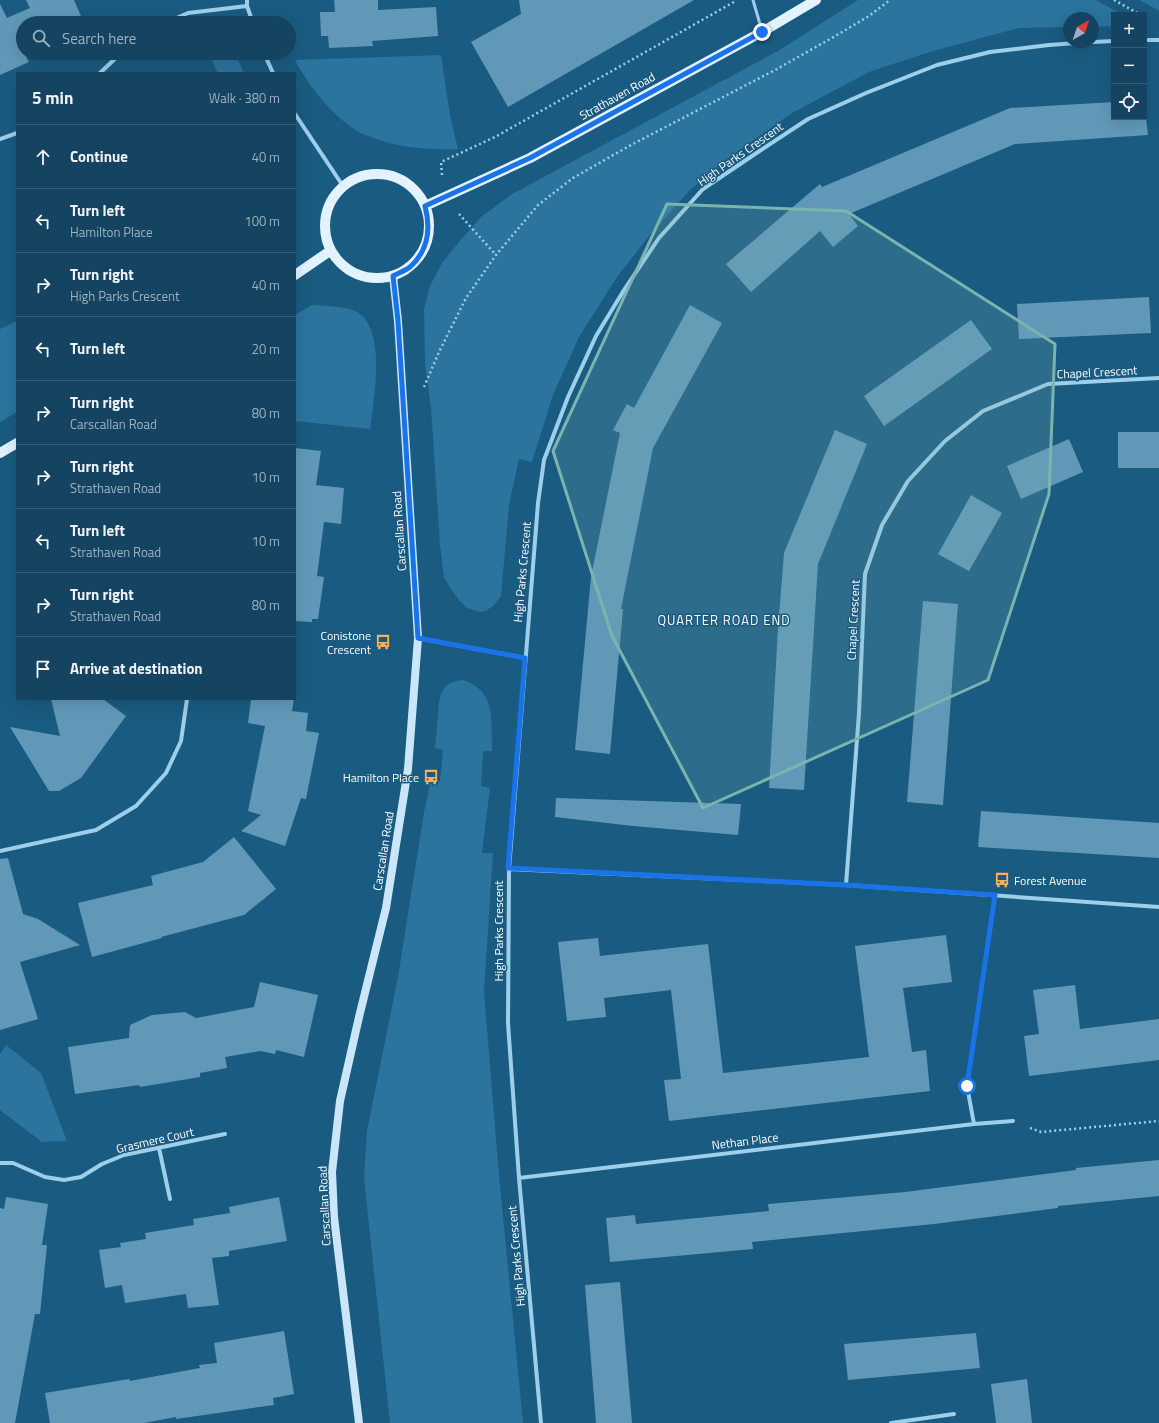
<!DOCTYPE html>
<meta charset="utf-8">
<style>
:root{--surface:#144461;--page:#214e6a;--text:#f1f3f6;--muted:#9db0bd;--line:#335c76}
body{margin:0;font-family:"Titillium Web",sans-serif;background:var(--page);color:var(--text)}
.controls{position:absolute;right:12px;top:12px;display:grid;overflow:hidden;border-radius:0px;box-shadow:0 4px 16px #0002}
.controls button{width:36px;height:36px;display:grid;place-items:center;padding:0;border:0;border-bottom:1px solid var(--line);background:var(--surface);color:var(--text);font:20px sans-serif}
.compass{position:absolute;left:1063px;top:12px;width:36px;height:36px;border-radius:50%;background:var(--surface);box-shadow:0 4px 16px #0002;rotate:40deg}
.stop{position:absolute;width:12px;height:12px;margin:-9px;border:3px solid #1a73e8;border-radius:50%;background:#fff}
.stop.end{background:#1a73e8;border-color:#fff;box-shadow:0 1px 4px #0008}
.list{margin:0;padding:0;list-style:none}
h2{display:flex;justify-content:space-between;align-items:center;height:52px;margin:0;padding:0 16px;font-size:17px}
h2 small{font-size:13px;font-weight:400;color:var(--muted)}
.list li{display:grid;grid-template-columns:26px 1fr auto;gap:12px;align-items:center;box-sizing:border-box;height:64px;padding:0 16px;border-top:1px solid var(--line)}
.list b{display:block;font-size:15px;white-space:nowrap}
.list p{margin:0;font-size:13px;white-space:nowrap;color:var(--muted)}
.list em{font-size:13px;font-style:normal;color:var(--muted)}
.icon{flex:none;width:22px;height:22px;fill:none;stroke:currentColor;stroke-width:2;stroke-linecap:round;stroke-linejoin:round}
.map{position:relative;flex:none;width:1159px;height:1423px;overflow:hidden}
.search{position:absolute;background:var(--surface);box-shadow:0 4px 16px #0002;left:16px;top:16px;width:280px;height:44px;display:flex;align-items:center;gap:10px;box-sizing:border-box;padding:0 14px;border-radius:22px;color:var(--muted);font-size:15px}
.panel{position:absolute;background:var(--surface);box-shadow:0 4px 16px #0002;left:16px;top:72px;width:280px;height:628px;border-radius:0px}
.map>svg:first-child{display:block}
</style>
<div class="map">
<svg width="1159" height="1423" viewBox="0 0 1159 1423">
<rect width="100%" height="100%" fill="#1a5b81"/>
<path fill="#2a749e" d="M 858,0 L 1096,0 L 1123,15 L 1114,15 L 1114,26 L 1093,27 L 1093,18 L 1069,18 L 1069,27 L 1019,28 L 933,51 L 869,72 L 792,113 L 727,159 L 691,189 L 653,231 L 617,277 L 579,337 L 553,395 L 532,462 L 519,459 L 509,505 L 501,596 L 494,605 L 486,611 L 480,612 L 467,608 L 458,599 L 444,578 L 440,545 L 431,408 L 425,363 L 424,309 L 430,286 L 442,263 L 459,242 L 481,217 L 512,194 L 778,51 Z
M 1140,0 L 1159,0 L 1159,11 Z
M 208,53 L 235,53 L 244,73 L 218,73 Z
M 441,55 L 450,115 L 458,149 C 428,150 399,148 371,137 C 367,135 361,134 357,131 C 332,115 309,87 295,60 Z
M 312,305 C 325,306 346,306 357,312 C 387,330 374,399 370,429 L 295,421 L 295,315 Z
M 17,321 L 17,412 L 0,422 L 0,329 Z
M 463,680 C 497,691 491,722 492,751 L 483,751 L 481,786 L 490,788 L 482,853 L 493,853 L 484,992 L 499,1175 L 523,1423 L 390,1423 L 364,1178 L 367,1131 L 398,977 L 424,812 L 431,780 L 440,781 L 443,750 L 435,748 C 436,738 437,727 438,716 C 439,697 440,682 463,680 Z
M 6,1045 L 41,1073 L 67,1141 L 42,1142 L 0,1110 L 0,1054 Z"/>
<path fill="#6198b8" d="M 26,0 L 74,0 L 84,23 L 23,23 L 23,53 L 34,53 L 26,57 L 29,62 L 0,75 L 0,4 L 7,18 L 30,8 Z
M 334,0 L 378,0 L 378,10 L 436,7 L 438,36 L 372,41 L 373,46 L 329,48 L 328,36 L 321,36 L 320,12 L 335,12 Z
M 519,0 L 694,0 L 508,107 L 471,42 L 521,14 Z
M 1144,100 L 1148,135 L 1015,144 L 849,214 L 858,226 L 833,247 L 820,231 L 751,292 L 726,264 L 820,184 L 822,187 L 1010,108 L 1114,102 L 1114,117 L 1144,117 Z
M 1149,297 L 1151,333 L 1019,339 L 1017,304 Z
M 690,305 L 722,323 L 653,448 L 621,609 L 623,609 L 610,754 L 575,750 L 591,577 L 620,433 L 613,430 L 627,404 L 634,408 Z
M 971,320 L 992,349 L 884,426 L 864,396 Z
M 835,430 L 867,444 L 818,564 L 804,790 L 769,788 L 778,629 L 784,553 Z
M 1118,432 L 1159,432 L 1159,468 L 1118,468 Z
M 1069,439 L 1083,472 L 1021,499 L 1007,466 Z
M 295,448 L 321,451 L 316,485 L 344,488 L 341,524 L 324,522 L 317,576 L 324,577 L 318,619 L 312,619 L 312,622 L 295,621 Z
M 971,495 L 1002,513 L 969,571 L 938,554 Z
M 923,601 L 958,604 L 943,805 L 907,802 Z
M 51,699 L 103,699 L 126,716 L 81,778 L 59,791 L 49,791 L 10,727 L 60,736 Z
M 251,699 L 294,699 L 292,711 L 308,713 L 306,731 L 319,733 L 306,799 L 301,798 L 285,846 L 241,831 L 261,815 L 248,811 L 265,726 L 248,723 Z
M 556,798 L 741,804 L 738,835 L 633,826 L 555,817 Z
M 981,811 L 1159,823 L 1159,858 L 978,847 Z
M 234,837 L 276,889 L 244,915 L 161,937 L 162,938 L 92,957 L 78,903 L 153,885 L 151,876 L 203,862 Z
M 8,858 L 23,914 L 38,919 L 80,945 L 20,962 L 38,1019 L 0,1030 L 0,859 Z
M 946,935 L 952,982 L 903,988 L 912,1052 L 926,1050 L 930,1091 L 669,1121 L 664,1080 L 681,1079 L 671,990 L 604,998 L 606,1017 L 567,1021 L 558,942 L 598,938 L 600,956 L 708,944 L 723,1073 L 869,1057 L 855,946 Z
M 260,982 L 318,995 L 304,1057 L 276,1050 L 275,1054 L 260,1051 L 225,1057 L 227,1068 L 200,1073 L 200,1077 L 140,1087 L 139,1085 L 75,1094 L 68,1047 L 129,1038 L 130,1025 L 152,1015 L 185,1012 L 196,1018 L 254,1007 Z
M 1075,985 L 1080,1029 L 1159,1019 L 1159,1060 L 1029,1076 L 1024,1036 L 1039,1034 L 1033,990 Z
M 1159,1160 L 1159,1196 L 1058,1206 L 1058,1208 L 934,1224 L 752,1242 L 753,1249 L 610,1262 L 606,1218 L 635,1215 L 636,1224 L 769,1211 L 768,1204 L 905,1192 L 1076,1170 L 1076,1168 Z
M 6,1197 L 48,1204 L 42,1245 L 47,1245 L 40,1314 L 35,1314 L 15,1423 L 0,1423 L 0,1208 L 4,1209 Z
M 279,1197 L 287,1241 L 229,1251 L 229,1256 L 212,1258 L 219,1305 L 188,1308 L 186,1294 L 125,1303 L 122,1285 L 105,1288 L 99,1250 L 121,1247 L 120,1243 L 146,1239 L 145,1233 L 194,1225 L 193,1219 L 230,1213 L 229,1207 Z
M 620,1282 L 632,1423 L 596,1423 L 585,1285 Z
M 284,1331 L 294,1394 L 273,1398 L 274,1405 L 176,1419 L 176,1417 L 144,1423 L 50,1423 L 45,1393 L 129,1379 L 130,1381 L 200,1368 L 199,1365 L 217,1363 L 214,1343 Z
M 976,1333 L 980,1368 L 848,1380 L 844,1344 Z
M 1027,1379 L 1032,1423 L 996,1423 L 991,1384 Z"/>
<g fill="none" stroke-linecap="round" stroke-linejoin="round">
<path stroke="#9ecfea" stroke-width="2.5" stroke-dasharray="2 3" stroke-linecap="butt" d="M 1114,0 L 1141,15
M 442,175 L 441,162 L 495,137 L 734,2
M 459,214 L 496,255
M 424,387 L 439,352 L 466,298 L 496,255 L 538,205 L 573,178 L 631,145 L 777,69 L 837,35 L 869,16 L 890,0
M 970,1068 L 992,913
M 1030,1128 L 1041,1132 L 1159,1121"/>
<path stroke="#9ecfea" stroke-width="3" d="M 753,0 L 762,31"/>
<path stroke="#9ecfea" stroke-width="4" d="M 247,0 L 247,6 L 253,23
M 165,23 L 188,13 L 247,6
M 1144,40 L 1159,40
M 1093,42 L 1114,41
M 264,53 L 273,73
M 100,73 L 121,53
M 295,114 L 343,186
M 0,139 L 17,133
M 418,638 L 525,658
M 0,851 L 96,830 L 136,806 L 166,773 L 181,741 L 187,699
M 509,869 L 846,885 L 1159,907
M 846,885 L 859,713 L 865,574 L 882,525 L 908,481 L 945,441 L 983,411 L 1048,384 L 1159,378
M 967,1086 L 974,1124
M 159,1148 L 170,1199
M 0,1163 L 13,1163 L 45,1177 L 64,1180 L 81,1177 L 102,1164 L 124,1155 L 225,1134
M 519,1178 L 974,1124 L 1013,1121
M 541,1423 L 519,1178 L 508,1023 L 509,869 L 538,503 L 544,460 L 568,397 L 596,336 L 624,290 L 659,238 L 703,189 L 755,154 L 808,119 L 866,93 L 937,65 L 990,52 L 1049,45 L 1092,42
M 891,1423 L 954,1414"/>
<path stroke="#cae6f8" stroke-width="8" d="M 359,1423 L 334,1217 L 332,1172 L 340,1101 L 359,1017 L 386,908 L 408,769 L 418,638 L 398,321 L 393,276"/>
<path stroke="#e2f2fe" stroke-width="10" d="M325 226a52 52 0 1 1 104 0a52 52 0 1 1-104 0Z
M 425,206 L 530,158 L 762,32 L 816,0
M 295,275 L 330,251
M 0,453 L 17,443"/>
</g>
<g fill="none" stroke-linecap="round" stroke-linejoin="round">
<path stroke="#1a73e8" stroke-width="5" d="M 762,32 L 530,158 L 425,206 C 431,229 429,250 410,267 C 405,271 398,273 393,276 L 398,321 L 418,638 L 525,658 L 508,868 L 846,885 L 995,895 L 967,1086"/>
</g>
<path fill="#7bb4af" fill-opacity="0.2" stroke="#7bb4af" stroke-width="3" stroke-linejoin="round" d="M 667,204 L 846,211 L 1055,344 L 1049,494 L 988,680 L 703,808 L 612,636 L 553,451 Z"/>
<defs>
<symbol id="bus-bare" viewBox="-9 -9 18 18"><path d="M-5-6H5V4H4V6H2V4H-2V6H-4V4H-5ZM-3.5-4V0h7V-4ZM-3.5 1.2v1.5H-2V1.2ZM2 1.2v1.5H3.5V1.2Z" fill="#fcae5a" stroke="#1a5b81" stroke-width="2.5" paint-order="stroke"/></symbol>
</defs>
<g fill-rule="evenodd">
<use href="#bus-bare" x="372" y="631" width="22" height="22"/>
<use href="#bus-bare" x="420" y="766" width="22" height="22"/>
<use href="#bus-bare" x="991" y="869" width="22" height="22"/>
</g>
<g text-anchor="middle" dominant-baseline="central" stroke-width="3" stroke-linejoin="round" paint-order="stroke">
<g font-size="12" fill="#fff" stroke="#1a5b81">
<text transform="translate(617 96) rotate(-29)">Strathaven Road</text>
<text transform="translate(740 154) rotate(-35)">High Parks Crescent</text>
<text transform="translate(1097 372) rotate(-3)">Chapel Crescent</text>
<text transform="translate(399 531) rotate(-94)">Carscallan Road</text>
<text transform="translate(522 572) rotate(-85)">High Parks Crescent</text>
<text transform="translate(853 620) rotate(-87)">Chapel Crescent</text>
<text transform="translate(383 851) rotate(-81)">Carscallan Road</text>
<text transform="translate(498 931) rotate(-90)">High Parks Crescent</text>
<text transform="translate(155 1140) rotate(-13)">Grasmere Court</text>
<text transform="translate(745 1141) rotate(-7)">Nethan Place</text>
<text transform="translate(324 1206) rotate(-93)">Carscallan Road</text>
<text transform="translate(516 1256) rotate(-95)">High Parks Crescent</text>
</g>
<g font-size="12" fill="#fff" stroke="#1a5b81" text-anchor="end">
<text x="371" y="635">Conistone<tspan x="371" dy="14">Crescent</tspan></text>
<text x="419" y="777">Hamilton Place</text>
<text x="1014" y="880" text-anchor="start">Forest Avenue</text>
</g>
<g font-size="13" letter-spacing="1" fill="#fff" stroke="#1a5b81">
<text x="724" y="620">QUARTER ROAD END</text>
</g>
</g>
</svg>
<div class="controls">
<button>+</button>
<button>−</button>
<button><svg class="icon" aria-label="locate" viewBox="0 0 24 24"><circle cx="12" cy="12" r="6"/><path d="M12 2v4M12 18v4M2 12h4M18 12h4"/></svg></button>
</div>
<svg class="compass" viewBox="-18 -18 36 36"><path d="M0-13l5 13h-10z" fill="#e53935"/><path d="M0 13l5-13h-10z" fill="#9db0bd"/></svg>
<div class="stop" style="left:967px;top:1086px"></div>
<div class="stop end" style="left:762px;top:32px"></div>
<div class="search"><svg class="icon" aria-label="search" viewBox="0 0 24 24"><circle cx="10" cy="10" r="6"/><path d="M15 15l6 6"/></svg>Search here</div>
<section class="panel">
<h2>5 min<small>Walk · 380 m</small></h2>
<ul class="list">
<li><svg class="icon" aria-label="ahead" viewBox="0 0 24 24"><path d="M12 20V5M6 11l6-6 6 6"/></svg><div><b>Continue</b></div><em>40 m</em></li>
<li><svg class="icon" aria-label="left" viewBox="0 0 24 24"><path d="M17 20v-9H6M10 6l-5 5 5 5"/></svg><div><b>Turn left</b><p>Hamilton Place</p></div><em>100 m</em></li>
<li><svg class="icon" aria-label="right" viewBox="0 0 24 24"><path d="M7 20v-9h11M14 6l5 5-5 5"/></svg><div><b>Turn right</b><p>High Parks Crescent</p></div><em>40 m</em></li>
<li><svg class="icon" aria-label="left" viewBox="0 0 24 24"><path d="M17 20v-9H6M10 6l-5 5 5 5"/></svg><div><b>Turn left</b></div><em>20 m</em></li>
<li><svg class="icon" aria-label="right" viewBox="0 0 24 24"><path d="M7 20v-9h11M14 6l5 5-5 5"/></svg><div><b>Turn right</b><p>Carscallan Road</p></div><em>80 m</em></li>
<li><svg class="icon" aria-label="right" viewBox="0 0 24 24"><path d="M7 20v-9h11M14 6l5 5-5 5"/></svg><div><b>Turn right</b><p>Strathaven Road</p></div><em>10 m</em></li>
<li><svg class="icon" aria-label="left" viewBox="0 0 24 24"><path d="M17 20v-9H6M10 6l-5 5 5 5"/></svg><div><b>Turn left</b><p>Strathaven Road</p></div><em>10 m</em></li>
<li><svg class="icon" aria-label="right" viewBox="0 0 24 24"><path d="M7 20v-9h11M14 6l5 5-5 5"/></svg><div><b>Turn right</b><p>Strathaven Road</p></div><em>80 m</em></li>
<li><svg class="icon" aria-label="arrive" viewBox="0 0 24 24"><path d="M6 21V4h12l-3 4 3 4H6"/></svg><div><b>Arrive at destination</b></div></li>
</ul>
</section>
</div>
